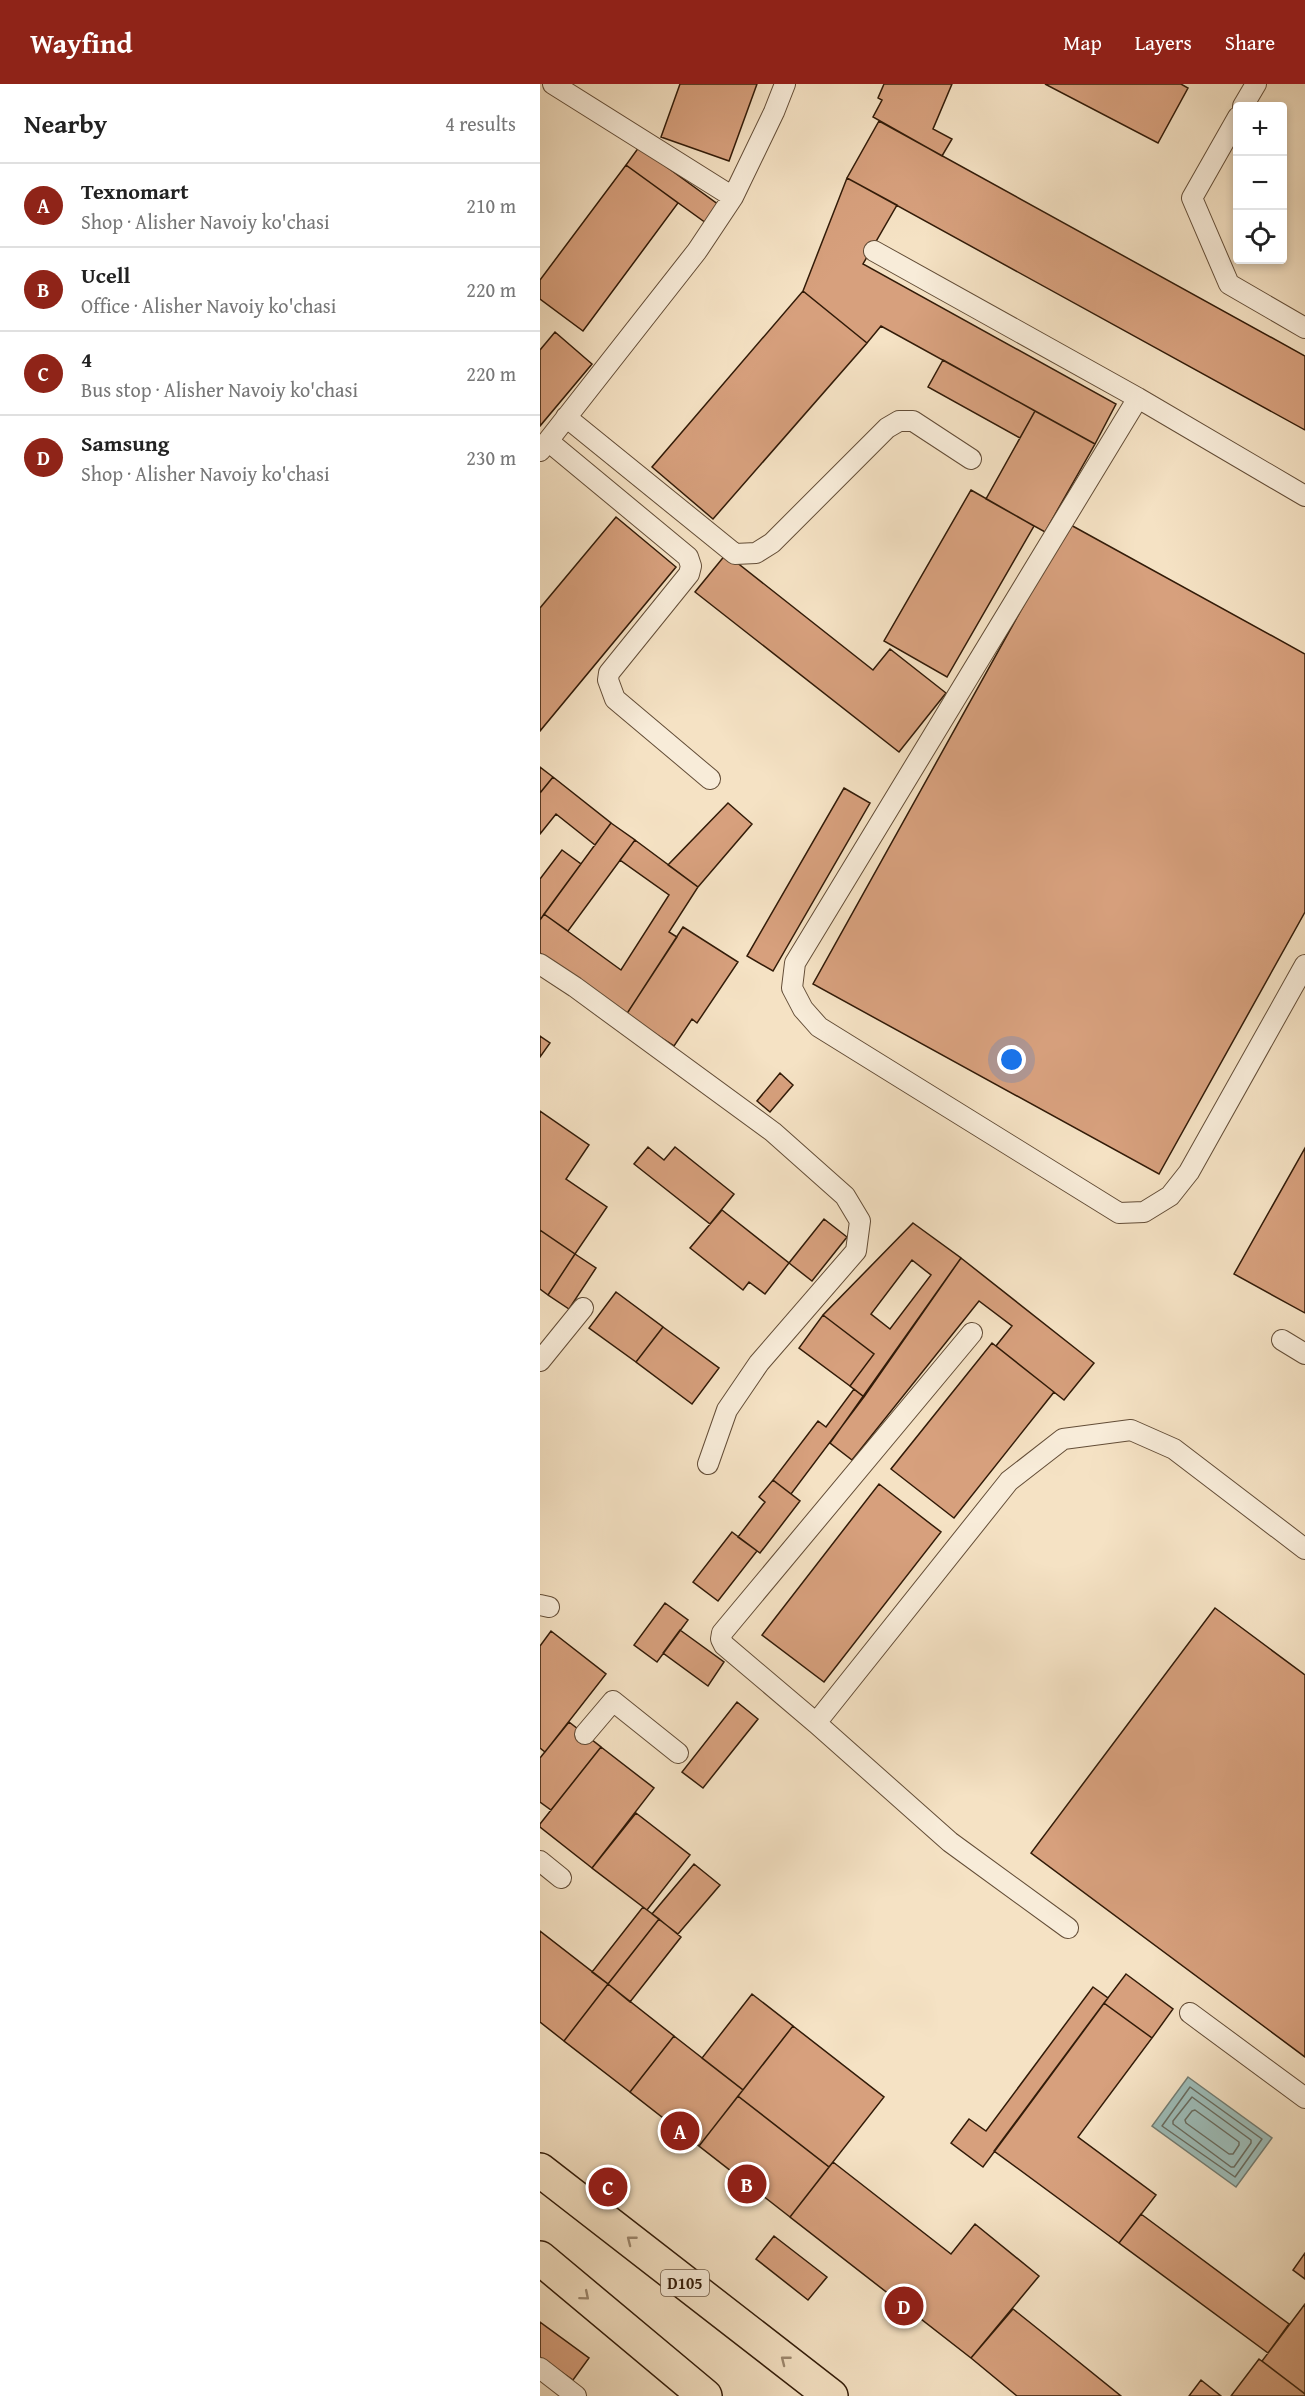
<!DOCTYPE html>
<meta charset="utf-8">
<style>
:root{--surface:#fff;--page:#f2f2f2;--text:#222;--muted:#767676;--line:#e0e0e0;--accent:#8f2418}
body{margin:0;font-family:"Gentium Book Plus",serif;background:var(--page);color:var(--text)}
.controls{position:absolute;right:18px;top:18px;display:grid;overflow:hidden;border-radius:6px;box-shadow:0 3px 9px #0003}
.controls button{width:54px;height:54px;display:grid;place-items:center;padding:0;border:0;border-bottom:2px solid var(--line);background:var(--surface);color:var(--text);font:30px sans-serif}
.you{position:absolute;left:472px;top:976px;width:21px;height:21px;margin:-15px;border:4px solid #fff;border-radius:50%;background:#1a73e8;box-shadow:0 0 0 9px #1a73e833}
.badge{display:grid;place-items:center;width:39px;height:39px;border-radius:50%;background:var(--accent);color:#fff;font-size:20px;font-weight:700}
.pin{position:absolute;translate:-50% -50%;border:3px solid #fff;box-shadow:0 2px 6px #0006}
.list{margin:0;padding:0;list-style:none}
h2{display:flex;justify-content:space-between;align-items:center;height:78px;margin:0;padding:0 24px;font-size:26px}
h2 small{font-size:20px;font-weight:400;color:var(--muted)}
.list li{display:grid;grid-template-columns:39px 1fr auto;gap:18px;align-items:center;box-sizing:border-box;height:84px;padding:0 24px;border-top:2px solid var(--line)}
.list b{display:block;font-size:22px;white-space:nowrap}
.list p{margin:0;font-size:20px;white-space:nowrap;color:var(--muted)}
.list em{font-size:20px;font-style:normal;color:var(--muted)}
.icon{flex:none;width:33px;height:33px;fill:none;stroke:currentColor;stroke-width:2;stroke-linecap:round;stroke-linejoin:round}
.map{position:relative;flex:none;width:765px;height:2312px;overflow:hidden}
header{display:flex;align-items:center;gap:36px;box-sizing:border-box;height:84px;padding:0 30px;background:var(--accent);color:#fff}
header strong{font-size:28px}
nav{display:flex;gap:33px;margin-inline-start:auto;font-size:21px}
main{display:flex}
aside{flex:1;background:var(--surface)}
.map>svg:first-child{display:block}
</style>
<header>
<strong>Wayfind</strong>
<nav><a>Map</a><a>Layers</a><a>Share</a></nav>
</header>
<main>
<aside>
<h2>Nearby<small>4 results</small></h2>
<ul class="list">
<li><span class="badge">A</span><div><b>Texnomart</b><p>Shop · Alisher Navoiy ko'chasi</p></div><em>210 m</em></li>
<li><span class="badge">B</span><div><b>Ucell</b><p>Office · Alisher Navoiy ko'chasi</p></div><em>220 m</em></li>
<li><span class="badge">C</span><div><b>4</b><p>Bus stop · Alisher Navoiy ko'chasi</p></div><em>220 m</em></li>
<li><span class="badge">D</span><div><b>Samsung</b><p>Shop · Alisher Navoiy ko'chasi</p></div><em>230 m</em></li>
</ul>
</aside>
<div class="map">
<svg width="765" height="2312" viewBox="0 0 765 2312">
<rect width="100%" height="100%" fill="#f5e2c4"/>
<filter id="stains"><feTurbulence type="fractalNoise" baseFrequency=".00333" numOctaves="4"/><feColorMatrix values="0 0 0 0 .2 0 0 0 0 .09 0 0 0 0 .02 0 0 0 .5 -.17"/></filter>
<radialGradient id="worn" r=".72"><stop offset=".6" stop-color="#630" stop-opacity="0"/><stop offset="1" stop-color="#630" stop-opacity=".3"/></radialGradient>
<path fill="#9dbdb9" stroke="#727c72" stroke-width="1.5" d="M 648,1993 L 732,2054 L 696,2103 L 612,2042 Z"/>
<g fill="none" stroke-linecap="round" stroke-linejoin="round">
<path stroke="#686c60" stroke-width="1.5" d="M 650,2003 L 722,2055 L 695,2093 L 622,2042 Z
M 652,2013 L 711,2056 L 711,2059 L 694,2083 L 691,2083 L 633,2040 L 633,2037 Z
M 655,2026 L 699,2058 L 699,2061 L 693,2070 L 689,2070 L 646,2039 L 645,2036 L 652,2027 Z"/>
</g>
<path fill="#d7a07d" stroke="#321b08" stroke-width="1.5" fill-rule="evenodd" d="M 140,0 L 217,0 L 189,77 L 121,53 Z
M 344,0 L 412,0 L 393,45 L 412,55 L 402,72 L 333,33 L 342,16 L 338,14 Z
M 505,0 L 641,0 L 648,4 L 618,59 Z
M 339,37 L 765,272 L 765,346 L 307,94 Z
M 99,63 L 179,121 L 166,139 L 86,81 Z
M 86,81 L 138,119 L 43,247 L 0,215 L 0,196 Z
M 307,94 L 357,121 L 323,180 L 576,320 L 555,360 L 341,242 L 327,259 L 263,207 Z
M 263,207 L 327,259 L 173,435 L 112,383 Z
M 15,248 L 52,280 L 0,342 L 0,266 Z
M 403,276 L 495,327 L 480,354 L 388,303 Z
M 495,327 L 555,360 L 505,448 L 446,415 Z
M 431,406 L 494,442 L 407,593 L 344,557 Z
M 76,433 L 136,483 L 0,647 L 0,524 Z
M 529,440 L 765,570 L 765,828 L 619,1090 L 273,900 Z
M 186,470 L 333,586 L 350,565 L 406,609 L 359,668 L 155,508 Z
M 0,683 L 13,693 L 0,709 Z
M 13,693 L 71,739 L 55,761 L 16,730 L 0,750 L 0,709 Z
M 304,704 L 330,719 L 233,887 L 207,872 Z
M 188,719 L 212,740 L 158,803 L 128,781 Z
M 71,739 L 95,756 L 28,847 L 4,830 Z
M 95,756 L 158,803 L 129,848 L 137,853 L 86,931 L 0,869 L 0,836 L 4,830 L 81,886 L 129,811 L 80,776 Z
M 22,766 L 41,780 L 0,836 L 0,795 Z
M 143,843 L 198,878 L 157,939 L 152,935 L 134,962 L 86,931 Z
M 0,952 L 10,959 L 0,973 Z
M 240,989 L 253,1001 L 230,1028 L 217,1017 Z
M 0,1027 L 49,1061 L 26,1095 L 67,1123 L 35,1170 L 0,1146 Z
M 108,1063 L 124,1076 L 135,1063 L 194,1110 L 170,1140 L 94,1080 Z
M 765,1064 L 765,1229 L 694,1190 Z
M 182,1126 L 249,1179 L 225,1210 L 209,1198 L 203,1206 L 150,1164 Z
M 284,1135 L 307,1153 L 272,1197 L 249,1179 Z
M 373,1139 L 421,1174 L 324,1313 L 310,1302 L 334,1270 L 283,1231 ZM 372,1176 L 391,1191 L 350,1245 L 331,1230 Z
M 0,1146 L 35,1170 L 8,1211 L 0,1205 Z
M 35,1170 L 56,1184 L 29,1225 L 8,1211 Z
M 421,1174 L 554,1279 L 524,1316 L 456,1262 L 472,1242 L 439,1217 L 312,1376 L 290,1359 Z
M 76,1208 L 123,1243 L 96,1278 L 49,1244 Z
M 283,1231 L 334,1270 L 310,1302 L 259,1264 Z
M 123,1243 L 179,1284 L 152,1320 L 96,1278 Z
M 452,1259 L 514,1308 L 414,1434 L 351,1385 Z
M 314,1305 L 324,1313 L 251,1410 L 233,1396 L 278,1337 L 286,1343 Z
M 233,1396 L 260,1417 L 220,1469 L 198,1453 L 225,1418 L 219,1413 Z
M 339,1400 L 401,1448 L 284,1598 L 222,1551 Z
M 192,1448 L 217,1467 L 178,1517 L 153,1498 Z
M 125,1519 L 148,1536 L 117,1578 L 94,1561 Z
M 675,1524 L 765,1591 L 765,1973 L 491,1769 Z
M 140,1546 L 184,1578 L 168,1602 L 123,1569 Z
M 11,1547 L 66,1590 L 5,1668 L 0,1664 L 0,1562 Z
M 197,1618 L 218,1635 L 163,1704 L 142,1688 Z
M 29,1638 L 61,1663 L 11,1726 L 0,1718 L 0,1674 Z
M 61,1663 L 114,1704 L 52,1784 L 0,1743 L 0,1740 Z
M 96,1729 L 150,1771 L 107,1826 L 52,1784 Z
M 154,1780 L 180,1801 L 138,1850 L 112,1830 Z
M 103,1823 L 119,1835 L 68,1900 L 52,1888 Z
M 119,1835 L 141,1853 L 90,1918 L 68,1900 Z
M 0,1847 L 68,1900 L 24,1957 L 0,1938 Z
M 586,1890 L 633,1925 L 612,1954 L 564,1919 Z
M 68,1900 L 134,1952 L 90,2008 L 24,1957 Z
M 553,1903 L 568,1914 L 443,2083 L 411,2059 L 429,2035 L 446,2047 Z
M 212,1910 L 253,1942 L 203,2006 L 162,1974 Z
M 564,1919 L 612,1954 L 538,2053 L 616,2111 L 579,2159 L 454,2067 Z
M 253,1942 L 344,2013 L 289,2083 L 198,2012 Z
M 134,1952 L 203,2006 L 159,2062 L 90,2008 Z
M 198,2012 L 289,2083 L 250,2133 L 159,2062 Z
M 293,2078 L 411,2170 L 435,2140 L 499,2192 L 431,2274 L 250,2133 Z
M 601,2130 L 749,2240 L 728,2269 L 579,2159 Z
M 234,2152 L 287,2193 L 268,2216 L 216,2175 Z
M 765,2169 L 765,2195 L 753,2186 Z
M 765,2220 L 765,2310 L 722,2277 Z
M 473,2225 L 503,2249 L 581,2312 L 477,2312 L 431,2274 Z
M 0,2238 L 49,2274 L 33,2296 L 0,2273 Z
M 719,2275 L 765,2310 L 765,2312 L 691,2312 Z
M 661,2296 L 681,2312 L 649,2312 Z"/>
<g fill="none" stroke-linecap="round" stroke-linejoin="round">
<defs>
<path id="lane" d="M 13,0 L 193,113
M 703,22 L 716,0
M 698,33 L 652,114 L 689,200 L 765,244
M 334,167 L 598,314 L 765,412
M 598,314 L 255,879 L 252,904 L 263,925 L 279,943 L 579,1129 L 604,1128 L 630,1112 L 649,1088 L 765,881
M 26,333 L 195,470 L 216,469 L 232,459 L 347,344 L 359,337 L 373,337 L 431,375
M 8,357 L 148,473 L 151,482 L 149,490 L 69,589 L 68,596 L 75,615 L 170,695
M 0,367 L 157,167 L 193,113 L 234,28 L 245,0
M 0,880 L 35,903 L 233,1048 L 305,1112 L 320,1137 L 316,1167 L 219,1279 L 187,1326 L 168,1380
M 742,1256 L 765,1270
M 0,1277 L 43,1224
M 0,1521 L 9,1523
M 276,1639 L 184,1561 L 181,1555 L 182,1549 L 432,1249
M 45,1650 L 73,1617 L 138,1669
M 0,1777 L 21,1794
M 528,1844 L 410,1758 L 276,1639 L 469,1397 L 523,1355 L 591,1346 L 634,1365 L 765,1465
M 650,1929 L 765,2014
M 0,2284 L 36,2312"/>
<path id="primary" d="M 0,2086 L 291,2312
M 0,2174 L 165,2312"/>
</defs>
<use href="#lane" stroke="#634d37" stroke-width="22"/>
<use href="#primary" stroke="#321b08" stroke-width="36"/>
<use href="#lane" stroke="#f8ecd9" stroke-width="20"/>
<use href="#primary" stroke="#f5e2c4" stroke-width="33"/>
</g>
<defs><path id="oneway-chevron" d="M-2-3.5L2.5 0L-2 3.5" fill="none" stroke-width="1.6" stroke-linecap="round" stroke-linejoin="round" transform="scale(1.5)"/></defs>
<g stroke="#9d886f">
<use href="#oneway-chevron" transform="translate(91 2156) rotate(-142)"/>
<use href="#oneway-chevron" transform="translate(45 2212) rotate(40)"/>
<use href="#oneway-chevron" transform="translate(245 2276) rotate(-142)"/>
</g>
<g text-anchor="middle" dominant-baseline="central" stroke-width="4.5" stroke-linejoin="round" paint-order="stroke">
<rect fill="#f8ecd9" stroke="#6d5a47" stroke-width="1.5" x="121" y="2186" width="48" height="26" rx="4.5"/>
<g font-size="16" font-weight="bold" fill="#321b08">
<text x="145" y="2199">D105</text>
</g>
</g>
<rect width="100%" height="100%" filter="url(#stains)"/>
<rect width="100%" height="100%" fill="url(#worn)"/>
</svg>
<div class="controls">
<button>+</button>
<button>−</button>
<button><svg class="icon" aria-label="locate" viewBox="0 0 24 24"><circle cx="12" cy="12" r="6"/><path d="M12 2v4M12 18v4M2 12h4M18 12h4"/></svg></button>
</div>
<div class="you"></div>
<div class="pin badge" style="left:140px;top:2047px">A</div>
<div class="pin badge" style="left:207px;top:2100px">B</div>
<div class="pin badge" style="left:68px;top:2103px">C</div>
<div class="pin badge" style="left:364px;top:2222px">D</div>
</div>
</main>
